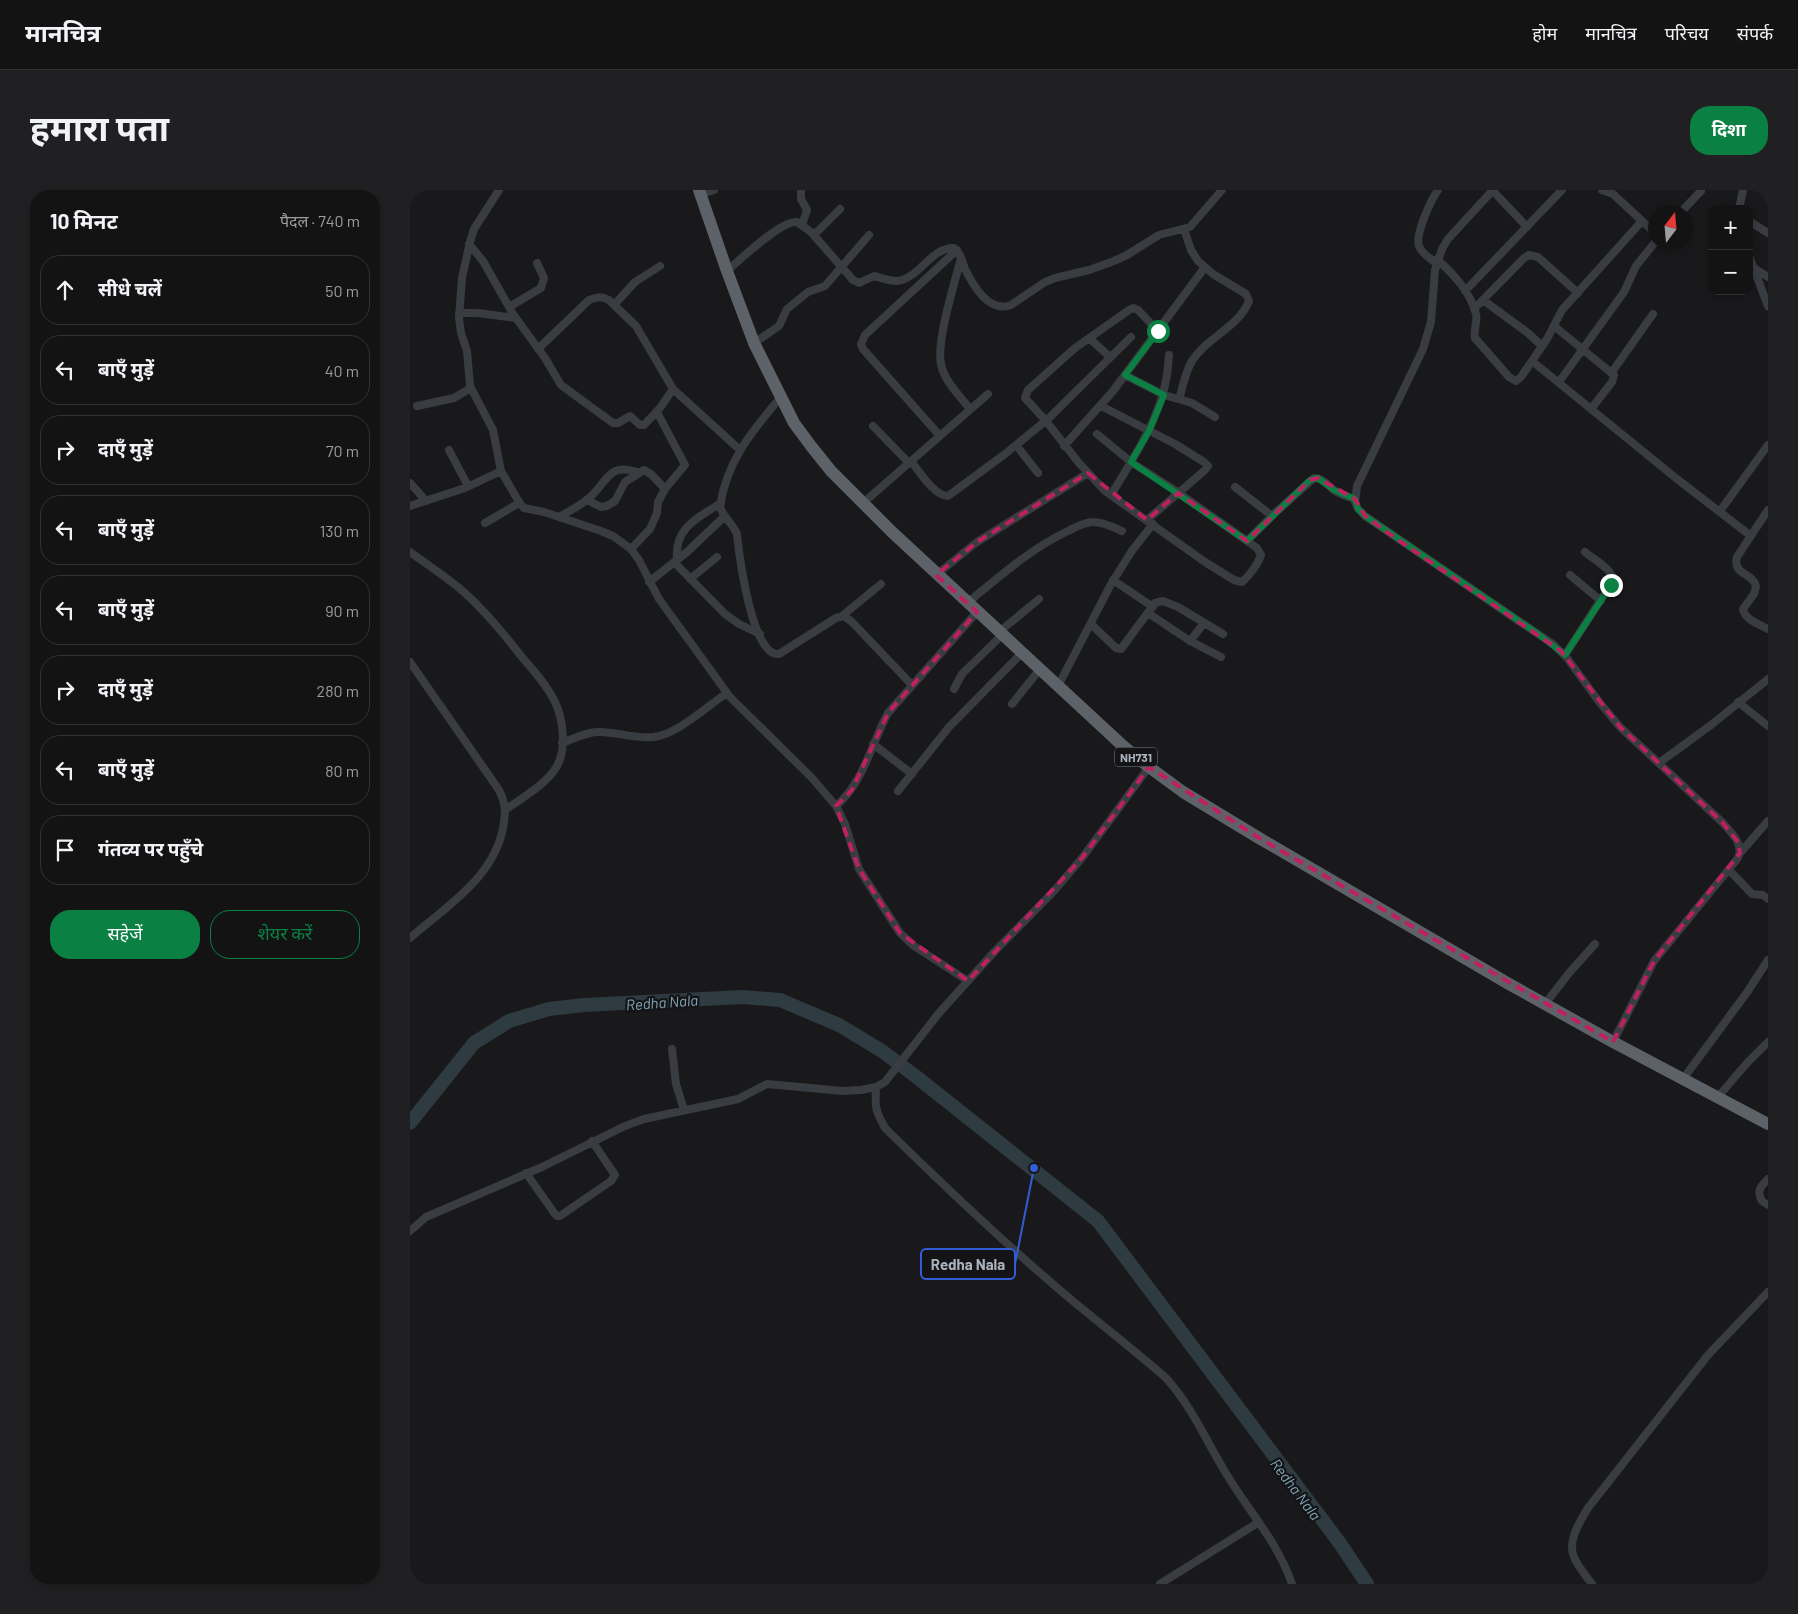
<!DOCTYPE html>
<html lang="hi">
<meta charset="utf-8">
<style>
:root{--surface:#131314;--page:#202022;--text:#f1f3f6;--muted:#9d9ea0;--line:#323234;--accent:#0b8043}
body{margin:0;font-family:Barlow,"Noto Sans Devanagari",sans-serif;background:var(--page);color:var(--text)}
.controls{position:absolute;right:15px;top:15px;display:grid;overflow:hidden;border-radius:10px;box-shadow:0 2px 8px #0003}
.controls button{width:45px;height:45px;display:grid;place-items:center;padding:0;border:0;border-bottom:1px solid var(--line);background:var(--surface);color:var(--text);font:25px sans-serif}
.compass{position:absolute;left:1238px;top:15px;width:45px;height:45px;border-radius:50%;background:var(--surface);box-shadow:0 2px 8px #0003;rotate:16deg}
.stop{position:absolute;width:15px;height:15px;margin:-11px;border:4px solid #0b8043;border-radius:50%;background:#fff}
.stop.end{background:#0b8043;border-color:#fff;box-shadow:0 1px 5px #0008}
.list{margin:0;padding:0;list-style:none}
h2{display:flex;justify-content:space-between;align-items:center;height:65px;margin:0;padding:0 20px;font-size:21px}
h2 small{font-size:16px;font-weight:400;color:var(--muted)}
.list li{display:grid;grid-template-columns:32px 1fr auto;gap:15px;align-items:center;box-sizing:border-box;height:70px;margin:0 10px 10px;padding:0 10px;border:1px solid var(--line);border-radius:20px}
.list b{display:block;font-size:19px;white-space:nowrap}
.list em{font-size:16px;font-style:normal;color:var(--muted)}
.actions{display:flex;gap:10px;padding:15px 20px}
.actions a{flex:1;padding:11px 0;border:1px solid var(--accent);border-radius:20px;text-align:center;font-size:18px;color:var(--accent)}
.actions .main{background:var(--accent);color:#fff}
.icon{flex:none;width:28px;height:28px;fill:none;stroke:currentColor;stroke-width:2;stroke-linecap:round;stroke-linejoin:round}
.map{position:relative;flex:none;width:1358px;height:1394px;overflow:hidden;border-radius:20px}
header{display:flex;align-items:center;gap:30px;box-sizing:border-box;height:70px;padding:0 25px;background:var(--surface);border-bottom:1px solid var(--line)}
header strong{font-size:24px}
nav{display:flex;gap:28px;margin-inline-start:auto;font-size:18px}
.intro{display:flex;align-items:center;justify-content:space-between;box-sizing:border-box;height:120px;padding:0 30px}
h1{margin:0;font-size:35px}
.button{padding:12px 22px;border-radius:20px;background:var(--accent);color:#fff;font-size:18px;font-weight:700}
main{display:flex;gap:30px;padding:0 30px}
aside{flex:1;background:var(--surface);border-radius:20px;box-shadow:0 2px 8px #0003}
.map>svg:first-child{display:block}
</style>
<header>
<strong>मानचित्र</strong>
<nav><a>होम</a><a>मानचित्र</a><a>परिचय</a><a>संपर्क</a></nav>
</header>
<div class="intro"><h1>हमारा पता</h1><a class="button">दिशा</a></div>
<main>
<aside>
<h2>10 मिनट<small>पैदल · 740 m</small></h2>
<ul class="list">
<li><svg class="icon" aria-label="ahead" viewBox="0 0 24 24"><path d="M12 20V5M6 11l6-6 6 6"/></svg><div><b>सीधे चलें</b></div><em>50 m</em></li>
<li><svg class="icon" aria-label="left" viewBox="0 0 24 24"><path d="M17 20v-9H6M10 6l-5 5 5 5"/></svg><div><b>बाएँ मुड़ें</b></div><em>40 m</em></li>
<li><svg class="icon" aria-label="right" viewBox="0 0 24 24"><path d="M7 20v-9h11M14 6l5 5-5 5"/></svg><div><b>दाएँ मुड़ें</b></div><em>70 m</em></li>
<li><svg class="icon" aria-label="left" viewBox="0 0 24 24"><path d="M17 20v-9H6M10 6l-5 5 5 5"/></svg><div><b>बाएँ मुड़ें</b></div><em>130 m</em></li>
<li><svg class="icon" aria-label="left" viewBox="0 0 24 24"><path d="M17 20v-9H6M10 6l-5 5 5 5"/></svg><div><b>बाएँ मुड़ें</b></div><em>90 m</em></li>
<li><svg class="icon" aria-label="right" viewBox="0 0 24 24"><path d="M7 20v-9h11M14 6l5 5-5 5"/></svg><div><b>दाएँ मुड़ें</b></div><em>280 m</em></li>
<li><svg class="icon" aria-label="left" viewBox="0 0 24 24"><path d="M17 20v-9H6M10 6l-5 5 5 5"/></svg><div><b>बाएँ मुड़ें</b></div><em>80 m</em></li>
<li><svg class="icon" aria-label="arrive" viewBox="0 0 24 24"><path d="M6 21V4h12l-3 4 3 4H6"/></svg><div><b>गंतव्य पर पहुँचे</b></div></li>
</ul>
<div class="actions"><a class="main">सहेजें</a><a>शेयर करें</a></div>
</aside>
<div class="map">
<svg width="1358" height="1394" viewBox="0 0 1358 1394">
<rect width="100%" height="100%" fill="#19191b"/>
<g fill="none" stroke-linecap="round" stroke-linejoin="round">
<path stroke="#2e3b40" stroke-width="14" d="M 0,933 L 64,853 L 99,831 L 139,819 L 174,815 L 333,807 L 370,810 L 429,835 L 472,861 L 504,885 L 688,1031 L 929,1352 L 957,1394"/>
<path stroke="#393c40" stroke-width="8" d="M 89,0 L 64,39 L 60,52 L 52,88 L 49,128 L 51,143 L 57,161 L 60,196 L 83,240 L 91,281 L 109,312 L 114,318 L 134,322 L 191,341 L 203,346 L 221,359 L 229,370 L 249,409 L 320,507 L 402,588 L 426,616 L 435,634 L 449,679 L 490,743 L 504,756 L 558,791
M 391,0 L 391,9 L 397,20 L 392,35
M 1083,0 L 1038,49 L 1032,59 L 1025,80 L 1021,132 L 1013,159 L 947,296 L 945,312 L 948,319 L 955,326 L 1128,444 L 1143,454 L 1157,468 L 1190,513 L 1210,537 L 1313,633 C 1322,644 1334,654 1328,668 L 1244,771 L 1203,852
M 1192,0 L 1203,4 L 1246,44
M 1083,1 L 1117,37
M 291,4 L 304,0
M 1329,19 L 1333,0
M 1271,22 L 1291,1
M 1339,31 L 1358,43
M 404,45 L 430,19
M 59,54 L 73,71 L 103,124 L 135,168 L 151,195 L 203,233 L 208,233 L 220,226 L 230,235 L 234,235 L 250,218 L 263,199
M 1339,66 L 1358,116
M 551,68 C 545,92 526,151 531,174 C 534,191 550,206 560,219
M 1027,69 C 1044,85 1060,101 1066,124 C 1068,132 1063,140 1065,148 L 1099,187 L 1106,191 L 1111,187 L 1137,149 L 1152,120 L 1232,31
M 1026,73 C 1021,69 1011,63 1009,56 C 1005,44 1021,10 1028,0
M 1344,78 L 1358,87
M 317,81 C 331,69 371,30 387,32 L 401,42 L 443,90 L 449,93 L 464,86 C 472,88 479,91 487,91 C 509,89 521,57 544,58 C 551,63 552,71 555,79 C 564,97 579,123 601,115 L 635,92 L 645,88 L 679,80 L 704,71 L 717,65 L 749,45 L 780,37 L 812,0
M 1055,101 L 1152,0
M 1073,110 L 1118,143 L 1132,156
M 204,115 L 225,92 L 250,76
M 99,117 L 131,98 L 134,88 L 127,73
M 1064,119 L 1114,68 L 1119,65 L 1128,67 L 1168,103
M 49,123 L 68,123 L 105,128
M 1144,136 L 1204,185 L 1202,192 L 1181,219
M 679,148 L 700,167
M 344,153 L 369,136 L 377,119 L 398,102 L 415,96 L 459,45
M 128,159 L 179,110 C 187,107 191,106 199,110 L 226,136 L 263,199 L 330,260
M 1122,171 L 1267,289 L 1341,346
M 1202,182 L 1243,124
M 715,185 L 754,205 L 782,213 L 805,227
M 1149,192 L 1214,102 L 1226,76 L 1246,51
M 370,208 C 342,241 316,272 310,317 C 313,327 323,334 327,344 C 329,364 342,468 369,464 L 426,428 L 434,426 L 442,432 L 502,495
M 769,209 C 773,197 775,182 782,171 C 796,148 829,137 839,111 L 836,104 L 803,84 L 788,71 L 781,60 L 774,39
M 7,216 L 44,208 L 61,198
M 691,216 L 765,254 L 794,272 L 798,276 L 794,281 L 737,330
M 463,236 L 499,273
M 687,244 L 721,272 L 763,299 L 847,358 L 851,365 C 848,374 840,385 832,392 L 824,390 L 795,372 L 695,301 L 669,273 L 636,231 L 615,208 L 618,200 L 665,158 L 719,120 L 723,118 L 728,120 L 748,141
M 530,246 L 453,159 L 451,154 L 455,145 L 547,60
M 606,255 L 628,283
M 654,256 L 703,201 L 795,77
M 39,260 L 58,296
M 501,271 C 509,281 524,306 538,306 L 595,264 L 639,228 L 721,147
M 0,293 L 16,311
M 825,297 L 862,326
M 701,305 C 728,260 757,220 759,165
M 177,310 L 191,317 L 197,316 L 205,311 L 215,292 L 234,280 L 242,285 L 255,299
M 453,313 L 578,204
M 0,316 L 55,298 L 91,281
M 1358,320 L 1327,367 C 1322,385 1342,382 1346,396 L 1344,404 L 1333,419 C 1335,430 1349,434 1358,439
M 1310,321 L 1358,255
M 149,327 C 159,321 170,316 179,308 C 198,292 198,271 229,283
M 75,333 L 109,313
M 837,351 L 866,322 L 904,288 C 913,288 918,296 925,301 C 931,305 938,307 945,309
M 221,359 L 240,339 L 247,323 L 248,312 L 255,299 L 275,275 L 247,222
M 0,362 C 18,375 38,388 55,403 C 76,422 94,444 111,466 C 123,480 137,495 145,512 C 153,529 157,558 147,576 C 136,595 113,607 95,620
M 267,370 C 264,338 287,328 311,313
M 264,372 L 315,424 L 329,434 L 350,444
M 526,385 L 567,352 L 678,283
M 1160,385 L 1191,411
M 280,389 L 307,367
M 703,390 L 743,417
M 239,392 L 277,362 L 315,326
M 557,413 C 589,387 620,359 658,341 C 666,337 674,332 683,332 C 693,332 703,337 712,341
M 738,423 L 780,451 L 811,467
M 432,426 L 471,394
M 681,434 L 706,458 L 711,459 L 745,413 L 753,411 L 768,417 L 813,444
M 589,442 L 629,409
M 780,451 L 794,433
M 1155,465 L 1203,391 C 1203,379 1183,369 1175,362
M 0,472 L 89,600 C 96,614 96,623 93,638 C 84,687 36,717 0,748
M 648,496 L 700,396 L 721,362 L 743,334
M 544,499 L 552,484 L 592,445
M 1328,512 L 1358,536
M 602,514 L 630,479
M 152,553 C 163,549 174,543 186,542 C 205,541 224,549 244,547 C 268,544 297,516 317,503
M 463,554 L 502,584
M 1249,573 L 1301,535 L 1358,489
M 488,601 L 539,537 L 612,463
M 426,616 C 454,592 461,554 478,523 L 567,422
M 1330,663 L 1358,631
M 1319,680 L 1342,704 L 1353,705 L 1358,709
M 1135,814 L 1159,783 L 1185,754
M 262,859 L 266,894 L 274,920
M 1273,889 L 1338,801 L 1358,770
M 466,897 C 465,917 465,920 475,938 C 532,994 590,1049 651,1101 C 685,1130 722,1158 756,1188 C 783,1218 796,1251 817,1285 C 840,1323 867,1351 882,1394
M 1307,908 L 1337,873 L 1358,852
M 116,983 L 145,1024 L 147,1026 L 150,1026 L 201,991 L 205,985 L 182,951
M 1358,989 C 1351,996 1346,1001 1352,1011 L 1358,1015
M 0,1041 L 16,1027 L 132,977 L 215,936 L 234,929 L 328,909 L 357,894 L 433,901 L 451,900 L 466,897 L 475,892 L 529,823 L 585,761 L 644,701 L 672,668 L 739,577
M 750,1394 L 849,1332
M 1182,1394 C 1176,1386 1168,1377 1164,1367 C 1157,1352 1170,1331 1178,1318 L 1298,1165 L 1358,1102"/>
<path stroke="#5d6269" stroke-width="12" d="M 289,0 L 317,81 L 344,153 L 384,233 L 401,256 L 421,281 L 482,342 L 713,556 L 739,577 L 773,602 L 849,648 L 1099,794 L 1203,852 L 1358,934"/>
</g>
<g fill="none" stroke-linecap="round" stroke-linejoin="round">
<path stroke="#0b8043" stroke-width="6" d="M 748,141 L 715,185 L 754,205 L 739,241 L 721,272 L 837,351 L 900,290 L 908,288 L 924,300 L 945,309 L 948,319 L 955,326 L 1128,444 L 1155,465 L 1201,395"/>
</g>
<path fill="none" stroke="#c12060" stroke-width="4" stroke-dasharray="10 6" stroke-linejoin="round" d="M 678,283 L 737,330 L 768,303 L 837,351 L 900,290 L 908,288 L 945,309 L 955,326 L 984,347 L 1151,461 L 1210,537 L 1313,633 L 1328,652 L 1330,663 L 1244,771 L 1203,852 L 849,648 L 739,577 L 672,668 L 558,791 L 490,743 L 449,679 L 426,616 L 442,600 L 478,523 L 567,422 L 526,385 L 567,352 Z"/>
<g text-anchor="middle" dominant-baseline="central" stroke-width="4.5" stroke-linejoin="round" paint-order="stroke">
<rect fill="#141416" stroke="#7d838a" stroke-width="1" x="705" y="557.5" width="42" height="19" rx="4"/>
<g font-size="12" font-weight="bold" fill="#aab2bc">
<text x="726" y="567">NH731</text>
</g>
<g font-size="15" font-style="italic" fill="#80a6b8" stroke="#141416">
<text transform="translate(252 812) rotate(-4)">Redha Nala</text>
<text transform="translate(886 1299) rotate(53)">Redha Nala</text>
</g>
</g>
<path fill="none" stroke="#325dd4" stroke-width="2" d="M624 978L605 1074"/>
<circle fill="#325dd4" stroke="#141416" stroke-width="2" cx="624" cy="978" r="5"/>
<rect fill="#141416" stroke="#325dd4" stroke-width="2" x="511" y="1059" width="94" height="30" rx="5"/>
<g font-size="15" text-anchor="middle" font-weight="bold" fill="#aab2bc">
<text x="558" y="1080">Redha Nala</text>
</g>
</svg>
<div class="controls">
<button>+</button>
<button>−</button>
</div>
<svg class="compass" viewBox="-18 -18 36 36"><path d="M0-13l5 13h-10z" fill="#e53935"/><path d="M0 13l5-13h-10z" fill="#9d9ea0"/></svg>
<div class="stop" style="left:748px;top:141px"></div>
<div class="stop end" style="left:1201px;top:395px"></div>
</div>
</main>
